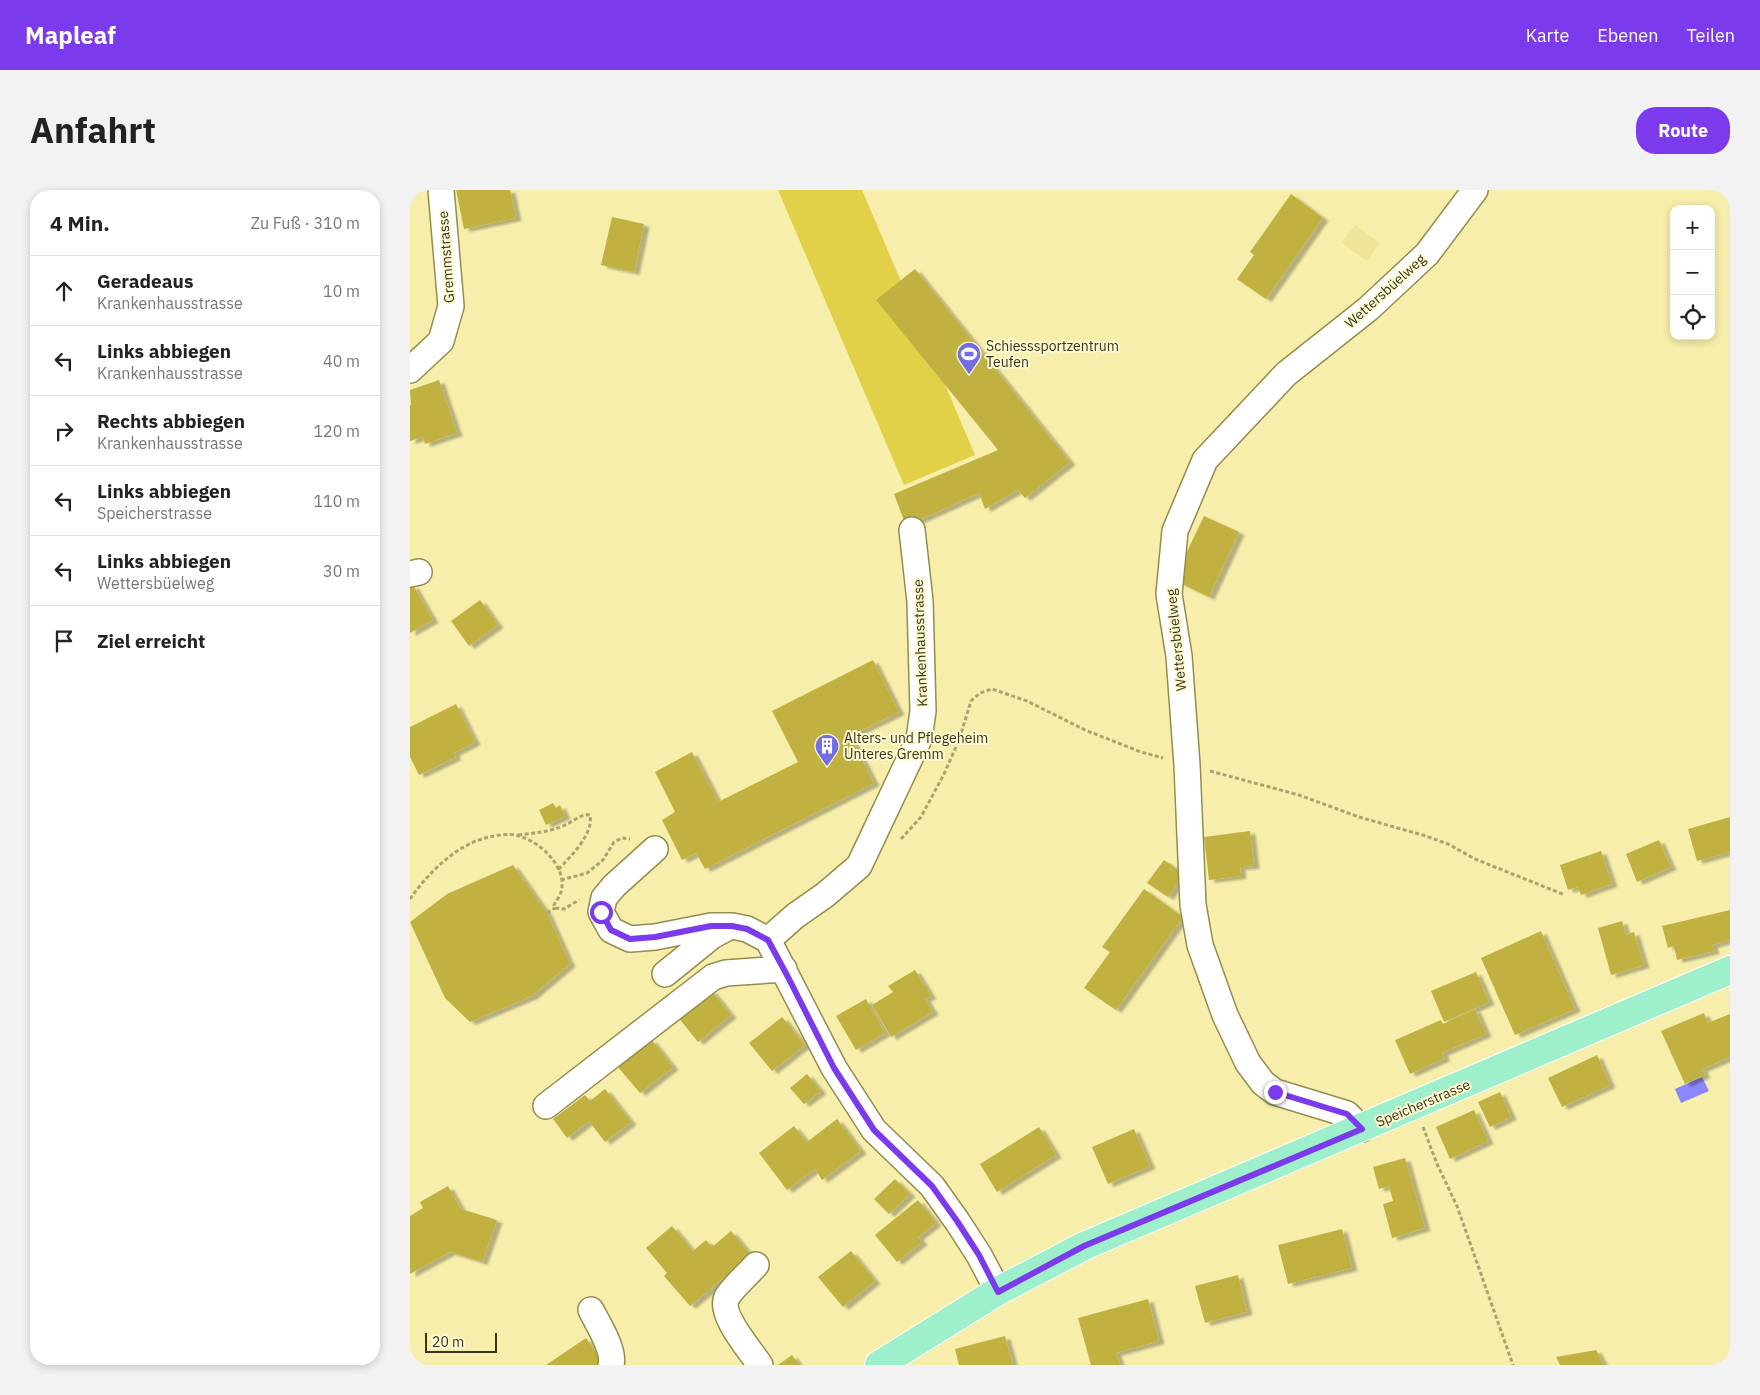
<!DOCTYPE html>
<html lang="de">
<meta charset="utf-8">
<style>
:root{--surface:#fff;--page:#f2f2f2;--text:#222;--muted:#767676;--line:#e0e0e0;--accent:#7c3aed}
body{margin:0;font-family:"IBM Plex Sans",sans-serif;background:var(--page);color:var(--text)}
.controls{position:absolute;right:15px;top:15px;display:grid;overflow:hidden;border-radius:10px;box-shadow:0 2px 8px #0003}
.controls button{width:45px;height:45px;display:grid;place-items:center;padding:0;border:0;border-bottom:1px solid var(--line);background:var(--surface);color:var(--text);font:25px sans-serif}
.scale{position:absolute;left:15px;bottom:12px;width:72px;box-sizing:border-box;padding-left:5px;border:2px solid #373419;border-top:0;font-size:14px;line-height:18px;white-space:nowrap;color:#373419;-webkit-text-stroke:4px #fffad2;paint-order:stroke}
.stop{position:absolute;width:15px;height:15px;margin:-11px;border:4px solid #7c3aed;border-radius:50%;background:#fff}
.stop.end{background:#7c3aed;border-color:#fff;box-shadow:0 1px 5px #0008}
.list{margin:0;padding:0;list-style:none}
h2{display:flex;justify-content:space-between;align-items:center;height:65px;margin:0;padding:0 20px;font-size:21px}
h2 small{font-size:16px;font-weight:400;color:var(--muted)}
.list li{display:grid;grid-template-columns:32px 1fr auto;gap:15px;align-items:center;box-sizing:border-box;height:70px;padding:0 20px;border-top:1px solid var(--line)}
.list b{display:block;font-size:19px;white-space:nowrap}
.list p{margin:0;font-size:16px;white-space:nowrap;color:var(--muted)}
.list em{font-size:16px;font-style:normal;color:var(--muted)}
.icon{flex:none;width:28px;height:28px;fill:none;stroke:currentColor;stroke-width:2;stroke-linecap:round;stroke-linejoin:round}
.map{position:relative;flex:none;width:1320px;height:1175px;overflow:hidden;border-radius:20px}
header{display:flex;align-items:center;gap:30px;box-sizing:border-box;height:70px;padding:0 25px;background:var(--accent);color:#fff}
header strong{font-size:24px}
nav{display:flex;gap:28px;margin-inline-start:auto;font-size:18px}
.intro{display:flex;align-items:center;justify-content:space-between;box-sizing:border-box;height:120px;padding:0 30px}
h1{margin:0;font-size:35px}
.button{padding:12px 22px;border-radius:20px;background:var(--accent);color:#fff;font-size:18px;font-weight:700}
main{display:flex;gap:30px;padding:0 30px}
aside{flex:1;background:var(--surface);border-radius:20px;box-shadow:0 2px 8px #0003}
.map>svg:first-child{display:block}
</style>
<header>
<strong>Mapleaf</strong>
<nav><a>Karte</a><a>Ebenen</a><a>Teilen</a></nav>
</header>
<div class="intro"><h1>Anfahrt</h1><a class="button">Route</a></div>
<main>
<aside>
<h2>4 Min.<small>Zu Fuß · 310 m</small></h2>
<ul class="list">
<li><svg class="icon" aria-label="ahead" viewBox="0 0 24 24"><path d="M12 20V5M6 11l6-6 6 6"/></svg><div><b>Geradeaus</b><p>Krankenhausstrasse</p></div><em>10 m</em></li>
<li><svg class="icon" aria-label="left" viewBox="0 0 24 24"><path d="M17 20v-9H6M10 6l-5 5 5 5"/></svg><div><b>Links abbiegen</b><p>Krankenhausstrasse</p></div><em>40 m</em></li>
<li><svg class="icon" aria-label="right" viewBox="0 0 24 24"><path d="M7 20v-9h11M14 6l5 5-5 5"/></svg><div><b>Rechts abbiegen</b><p>Krankenhausstrasse</p></div><em>120 m</em></li>
<li><svg class="icon" aria-label="left" viewBox="0 0 24 24"><path d="M17 20v-9H6M10 6l-5 5 5 5"/></svg><div><b>Links abbiegen</b><p>Speicherstrasse</p></div><em>110 m</em></li>
<li><svg class="icon" aria-label="left" viewBox="0 0 24 24"><path d="M17 20v-9H6M10 6l-5 5 5 5"/></svg><div><b>Links abbiegen</b><p>Wettersbüelweg</p></div><em>30 m</em></li>
<li><svg class="icon" aria-label="arrive" viewBox="0 0 24 24"><path d="M6 21V4h12l-3 4 3 4H6"/></svg><div><b>Ziel erreicht</b></div></li>
</ul>
</aside>
<div class="map">
<svg width="1320" height="1175" viewBox="0 0 1320 1175">
<defs>
<filter id="shadow"><feDropShadow dx="5.5" dy="3" stdDeviation="1" flood-color="#0004"/></filter>
</defs>
<rect width="100%" height="100%" fill="#f6eeaa"/>
<path fill="#eee599" d="M 945,35 L 970,53 L 957,71 L 932,53 Z"/>
<path fill="#e2d048" d="M 368,0 L 452,0 L 565,265 L 494,295 Z"/>
<path fill="#8a88fa" d="M 1292,887 L 1299,901 L 1271,913 L 1265,899 Z"/>
<path fill="#c0b141" filter="url(#shadow)" d="M 46,0 L 100,0 L 106,28 L 54,39 Z
M 881,4 L 913,28 L 856,109 L 827,89 L 844,65 L 840,62 Z
M 202,27 L 234,34 L 224,82 L 191,75 Z
M 505,79 L 660,272 L 615,308 L 608,300 L 575,319 L 569,303 L 496,336 L 484,304 L 588,260 L 466,110 Z
M 29,190 L 47,243 L 15,254 L 13,247 L 0,251 L 0,215 L 1,215 L 0,200 Z
M 794,326 L 829,342 L 799,407 L 768,392 L 775,379 L 770,376 Z
M 3,395 L 23,430 L 0,443 L 0,397 Z
M 70,410 L 88,435 L 59,456 L 41,431 Z
M 463,470 L 489,522 L 440,546 L 464,593 L 295,679 L 286,663 L 272,670 L 252,630 L 265,622 L 245,582 L 282,562 L 308,612 L 388,572 L 362,521 Z
M 46,514 L 65,552 L 44,563 L 46,567 L 9,585 L 0,567 L 0,537 Z
M 143,613 L 146,618 L 150,615 L 155,626 L 136,635 L 129,620 Z
M 1320,627 L 1320,662 L 1287,671 L 1278,639 Z
M 840,641 L 844,676 L 830,677 L 831,686 L 799,690 L 794,647 Z
M 1249,650 L 1261,677 L 1227,692 L 1216,664 Z
M 1191,661 L 1202,694 L 1171,705 L 1168,697 L 1158,700 L 1150,675 Z
M 754,670 L 774,684 L 758,707 L 737,693 Z
M 103,675 L 137,723 L 160,774 L 122,806 L 60,832 L 35,808 L 0,732 L 37,704 Z
M 734,699 L 773,727 L 706,820 L 674,798 L 700,762 L 692,757 Z
M 1320,720 L 1320,750 L 1302,755 L 1304,761 L 1267,770 L 1264,756 L 1258,758 L 1252,736 Z
M 1212,731 L 1216,745 L 1224,742 L 1234,775 L 1201,785 L 1188,738 Z
M 1131,741 L 1165,819 L 1105,845 L 1071,768 Z
M 505,780 L 521,806 L 515,809 L 523,822 L 481,847 L 462,815 L 483,802 L 478,796 Z
M 1066,782 L 1079,812 L 1034,832 L 1021,801 Z
M 301,800 L 321,825 L 288,852 L 268,827 Z
M 456,809 L 475,843 L 446,860 L 426,826 Z
M 1065,819 L 1076,844 L 1032,863 L 1035,868 L 1000,884 L 985,850 L 1031,830 L 1033,834 Z
M 1294,823 L 1298,833 L 1320,824 L 1320,867 L 1292,879 L 1295,885 L 1275,894 L 1251,841 Z
M 372,827 L 395,855 L 362,881 L 339,853 Z
M 241,849 L 263,877 L 230,903 L 207,876 Z
M 1187,865 L 1200,895 L 1152,917 L 1138,888 Z
M 397,884 L 411,901 L 394,914 L 380,898 Z
M 195,899 L 221,932 L 195,952 L 179,931 L 157,948 L 143,929 L 175,905 L 180,911 Z
M 1090,902 L 1101,927 L 1080,937 L 1068,912 Z
M 1064,920 L 1078,951 L 1040,969 L 1026,937 Z
M 427,929 L 451,961 L 412,990 L 405,979 L 377,1000 L 349,963 L 384,936 L 397,952 Z
M 629,937 L 646,965 L 587,1002 L 570,974 Z
M 724,939 L 740,976 L 698,994 L 682,957 Z
M 995,968 L 1015,1038 L 982,1048 L 973,1014 L 983,1011 L 979,996 L 969,999 L 963,977 Z
M 485,989 L 500,1004 L 479,1024 L 464,1009 Z
M 38,996 L 51,1019 L 87,1030 L 72,1072 L 40,1062 L 0,1084 L 0,1026 L 13,1018 L 10,1012 Z
M 508,1010 L 526,1033 L 508,1047 L 512,1052 L 487,1072 L 465,1045 Z
M 262,1036 L 283,1061 L 296,1050 L 302,1057 L 321,1041 L 341,1065 L 280,1116 L 254,1086 L 257,1083 L 236,1058 Z
M 932,1039 L 942,1078 L 878,1094 L 868,1055 Z
M 441,1061 L 465,1091 L 433,1117 L 408,1087 Z
M 828,1085 L 837,1122 L 795,1133 L 785,1096 Z
M 738,1109 L 749,1151 L 706,1163 L 710,1175 L 681,1175 L 668,1128 Z
M 595,1146 L 603,1175 L 549,1175 L 545,1159 Z
M 176,1148 L 193,1172 L 188,1175 L 136,1175 Z
M 1186,1160 L 1194,1175 L 1150,1175 L 1146,1167 Z
M 382,1165 L 389,1175 L 368,1175 Z"/>
<g fill="none" stroke-linecap="round" stroke-linejoin="round">
<defs>
<path id="minor" d="M 0,180 L 31,151 L 41,116 L 31,0
M 502,340 L 510,411 L 513,521 L 509,549 L 449,676 L 415,705 L 385,726 L 358,750 L 424,878 L 464,940 L 522,996 L 547,1031 L 569,1065 L 588,1101
M 0,384 L 9,382
M 245,659 L 204,696 L 194,708 L 191,722 L 201,740 L 220,749 L 245,747 L 301,736 L 322,736 L 337,739 L 358,750
M 255,784 L 302,746 L 317,738
M 136,916 L 303,787 L 316,783 L 374,779
M 952,939 L 937,924 L 865,902 L 853,893 L 838,873 L 815,825 L 790,755 L 783,715 L 777,575 L 769,466 L 759,404 L 765,341 L 795,270 L 876,184 L 958,119 L 1017,64 L 1065,0
M 346,1075 C 338,1084 323,1097 317,1107 C 308,1124 341,1161 350,1175
M 181,1120 C 188,1134 205,1160 201,1175"/>
<path id="major" d="M 469,1175 L 588,1101 L 674,1056 L 1320,780"/>
</defs>
<use href="#minor" stroke="#958d4c" stroke-width="28"/>
<use href="#major" stroke="#fff" stroke-width="30"/>
<path stroke="#a9a36f" stroke-width="3" stroke-dasharray="4 2.5" stroke-linecap="butt" d="M 800,581 L 889,605 L 949,627 L 1016,646 L 1038,654 L 1065,669 L 1155,705
M 108,645 C 125,643 140,642 155,635 C 163,632 171,623 180,625 C 184,644 160,667 148,680
M 491,649 L 511,627 L 534,584 L 549,550 L 561,511 L 570,503 L 582,499 L 617,511 L 675,540 L 731,562 L 753,568
M 151,690 L 177,683 L 193,670 L 204,652 L 212,648 L 220,649
M 0,709 C 18,683 47,654 79,647 C 87,645 102,643 109,646 C 131,652 158,678 151,702 C 150,706 146,711 144,715 L 145,718 L 154,719 L 169,710
M 137,723 L 145,718
M 1013,937 L 1027,974 L 1047,1016 L 1103,1175"/>
<use href="#minor" stroke="#fff" stroke-width="25"/>
<use href="#major" stroke="#9ef0cd" stroke-width="28"/>
</g>
<g fill="none" stroke-linecap="round" stroke-linejoin="round">
<path stroke="#7c3aed" stroke-width="6" d="M 191,722 L 201,740 L 220,749 L 245,747 L 301,736 L 322,736 L 337,739 L 358,750 L 378,787 L 424,878 L 464,940 L 522,996 L 547,1031 L 569,1065 L 588,1102 L 674,1056 L 952,939 L 937,924 L 865,902"/>
</g>
<defs>
<symbol id="stadium-pin" viewBox="-11 -11 22 30"><path d="M0 17L-7.5 6A9.5 9.5 0 1 1 7.5 6Z" fill="#726ce6" stroke="#fffad2"/><path d="M0-5a6.5 5 0 1 0 0 10a6.5 5 0 1 0 0-10ZM-3.5-1.8h7v3.6h-7Z" fill="#fff"/></symbol>
<symbol id="building-pin" viewBox="-11 -11 22 30"><path d="M0 17L-7.5 6A9.5 9.5 0 1 1 7.5 6Z" fill="#726ce6" stroke="#fffad2"/><path d="M-4-6H4V6H1V3H-1V6H-4ZM-2.5-4.3h1.7v1.8h-1.7ZM.8-4.3h1.7v1.8H.8ZM-2.5-1h1.7V.8h-1.7ZM.8-1h1.7V.8H.8Z" fill="#fff"/></symbol>
</defs>
<g fill-rule="evenodd">
<use href="#stadium-pin" x="545" y="150" width="28" height="38"/>
<use href="#building-pin" x="403" y="542" width="28" height="38"/>
</g>
<g text-anchor="middle" dominant-baseline="central" stroke-width="4" stroke-linejoin="round" paint-order="stroke">
<g font-size="14" fill="#373419" stroke="#fffad2">
<text transform="translate(36 67) rotate(-94)">Gremmstrasse</text>
<text transform="translate(975 101) rotate(-42)">Wettersbüelweg</text>
<text transform="translate(766 450) rotate(-96)">Wettersbüelweg</text>
<text transform="translate(510 453) rotate(-92)">Krankenhausstrasse</text>
<text transform="translate(1013 913) rotate(-23)">Speicherstrasse</text>
</g>
<g font-size="14" fill="#373419" stroke="#fffad2" text-anchor="start">
<text x="576" y="156">Schiesssportzentrum<tspan x="576" dy="16">Teufen</tspan></text>
<text x="434" y="548">Alters- und Pflegeheim<tspan x="434" dy="16">Unteres Gremm</tspan></text>
</g>
</g>
</svg>
<div class="controls">
<button>+</button>
<button>−</button>
<button><svg class="icon" aria-label="locate" viewBox="0 0 24 24"><circle cx="12" cy="12" r="6"/><path d="M12 2v4M12 18v4M2 12h4M18 12h4"/></svg></button>
</div>
<div class="scale">20 m</div>
<div class="stop" style="left:191px;top:722px"></div>
<div class="stop end" style="left:865px;top:902px"></div>
</div>
</main>
